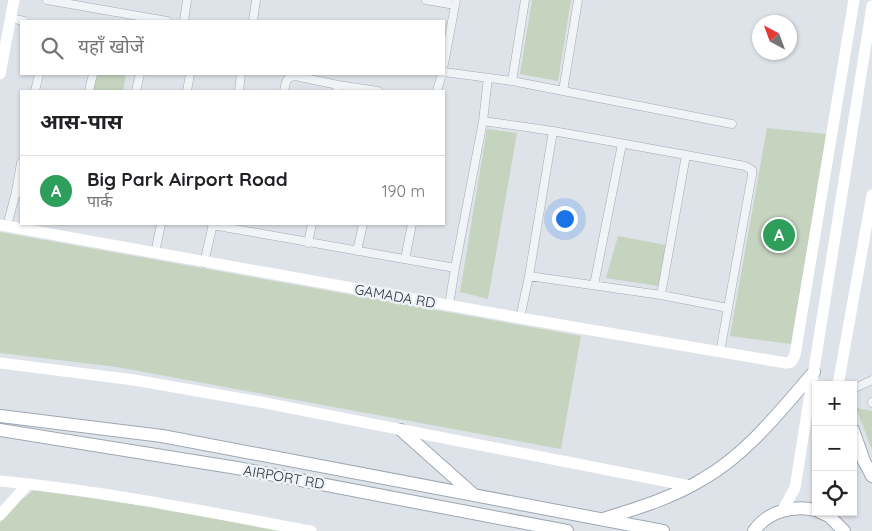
<!DOCTYPE html>
<html lang="hi">
<meta charset="utf-8">
<style>
:root{--surface:#fff;--page:#f2f2f2;--text:#202124;--muted:#757577;--line:#e0e0e0;--accent:#d93025}
body{margin:0;font-family:Quicksand,"Noto Sans Devanagari",sans-serif;background:var(--page);color:var(--text)}
.controls{position:absolute;right:15px;bottom:15px;display:grid;overflow:hidden;border-radius:0px;box-shadow:0 1px 4px #0004}
.controls button{width:45px;height:45px;display:grid;place-items:center;padding:0;border:0;border-bottom:1px solid var(--line);background:var(--surface);color:var(--text);font:25px sans-serif}
.compass{position:absolute;left:752px;top:15px;width:45px;height:45px;border-radius:50%;background:var(--surface);box-shadow:0 1px 4px #0004;rotate:319deg}
.you{position:absolute;left:564px;top:218px;width:18px;height:18px;margin:-12px;border:4px solid #fff;border-radius:50%;background:#1a73e8;box-shadow:0 0 0 8px #1a73e833}
.badge{display:grid;place-items:center;width:32px;height:32px;border-radius:50%;background:var(--accent);color:#fff;font-size:16px;font-weight:700}
.pin{position:absolute;translate:-50% -50%;border:2px solid #fff;box-shadow:0 1px 5px #0006}
.list{margin:0;padding:0;list-style:none}
h2{display:flex;justify-content:space-between;align-items:center;height:65px;margin:0;padding:0 20px;font-size:21px}
h2 small{font-size:16px;font-weight:400;color:var(--muted)}
.list li{display:grid;grid-template-columns:32px 1fr auto;gap:15px;align-items:center;box-sizing:border-box;height:70px;padding:0 20px;border-top:1px solid var(--line)}
.list b{display:block;font-size:19px;white-space:nowrap}
.list p{margin:0;font-size:16px;white-space:nowrap;color:var(--muted)}
.list em{font-size:16px;font-style:normal;color:var(--muted)}
.icon{flex:none;width:28px;height:28px;fill:none;stroke:currentColor;stroke-width:2;stroke-linecap:round;stroke-linejoin:round}
.map{position:relative;flex:none;width:872px;height:531px;overflow:hidden}
.search{position:absolute;background:var(--surface);box-shadow:0 1px 4px #0004;left:20px;top:20px;width:425px;height:55px;display:flex;align-items:center;gap:12px;box-sizing:border-box;padding:0 18px;border-radius:0px;color:var(--muted);font-size:19px}
.panel{position:absolute;background:var(--surface);box-shadow:0 1px 4px #0004;left:20px;top:90px;width:425px;height:135px;border-radius:0px}
.map>svg:first-child{display:block}
</style>
<div class="map">
<svg width="872" height="531" viewBox="0 0 872 531">
<rect width="100%" height="100%" fill="#dee3e9"/>
<path fill="#c5d3bf" d="M 532,0 L 571,0 L 558,81 L 520,74 Z
M 96,74 L 126,74 L 123,91 L 93,91 Z
M 767,128 L 827,134 L 791,344 L 730,336 Z
M 487,129 L 517,133 L 488,299 L 460,292 Z
M 0,232 L 581,336 L 561,449 L 117,367 L 0,353 Z
M 618,236 L 666,245 L 658,286 L 606,278 Z
M 856,408 L 872,411 L 872,450 Z
M 34,490 L 174,510 L 278,531 L 0,531 L 0,523 L 11,508 Z"/>
<g fill="none" stroke-linecap="round" stroke-linejoin="round">
<defs>
<path id="street" d="M 47,0 L 167,21
M 426,0 L 455,5
M 10,18 L 24,21
M 184,21 L 187,0
M 253,21 L 256,0
M 444,64 L 456,0
M 444,72 L 512,81 L 732,124
M 512,81 L 525,0
M 338,85 L 378,91
M 35,91 L 39,74
M 89,91 L 93,74
M 136,91 L 140,74
M 187,91 L 190,74
M 239,91 L 241,74
M 284,91 C 286,83 285,77 295,76 L 338,85 L 337,91
M 437,91 L 442,74
M 563,91 L 578,0
M 483,121 L 553,131
M 686,155 L 745,166 L 752,170 L 752,175 L 728,308
M 16,192 L 21,163
M 212,225 L 455,268 L 449,305
M 7,226 L 16,192 L 21,193
M 308,243 L 312,224
M 357,251 L 363,224
M 155,253 L 161,224
M 405,259 L 412,224
M 204,263 L 213,224
M 455,268 L 483,121 L 488,78
M 529,276 L 661,295
M 594,285 L 622,144
M 520,318 L 529,276 L 553,131 L 686,155 L 661,295 L 728,308 L 720,352
M 853,389 L 872,380
M 872,403 L 872,402"/>
<path id="primary" d="M 0,416 L 162,436 L 663,531
M 0,430 L 237,468 L 567,531
M 401,430 L 474,495
M 853,430 L 864,461 L 872,476
M 820,512 L 829,516 L 844,531
M 603,519 C 638,508 672,498 703,479 C 747,454 781,410 814,372
M 754,531 C 768,511 793,505 816,510"/>
</defs>
<use href="#street" stroke="#a3aab3" stroke-width="9"/>
<use href="#primary" stroke="#9da8b5" stroke-width="14"/>
<use href="#street" stroke="#f1f4f7" stroke-width="8"/>
<path stroke="#fff" stroke-width="11" d="M 0,74 L 14,0
M 0,225 L 520,318 L 786,363 L 791,362 L 795,355 L 854,0
M 0,363 L 134,380 L 260,402 L 690,486
M 838,385 L 872,195
M 0,481 C 104,491 208,512 311,531
M 782,511 L 795,488 L 872,6
M 0,515 L 28,484"/>
<use href="#primary" stroke="#fff" stroke-width="12"/>
</g>
<g text-anchor="middle" dominant-baseline="central" stroke-width="5" stroke-linejoin="round" paint-order="stroke">
<g font-size="14" fill="#273240" stroke="#eef2f6">
<text transform="translate(395 296) rotate(10)">GAMADA RD</text>
<text transform="translate(284 477) rotate(10)">AIRPORT RD</text>
</g>
</g>
</svg>
<div class="controls">
<button>+</button>
<button>−</button>
<button><svg class="icon" aria-label="locate" viewBox="0 0 24 24"><circle cx="12" cy="12" r="6"/><path d="M12 2v4M12 18v4M2 12h4M18 12h4"/></svg></button>
</div>
<svg class="compass" viewBox="-18 -18 36 36"><path d="M0-13l5 13h-10z" fill="#e53935"/><path d="M0 13l5-13h-10z" fill="#757577"/></svg>
<div class="you"></div>
<div class="pin badge" style="left:779px;top:235px;background:#2e9e5b">A</div>
<div class="search"><svg class="icon" aria-label="search" viewBox="0 0 24 24"><circle cx="10" cy="10" r="6"/><path d="M15 15l6 6"/></svg>यहाँ खोजें</div>
<section class="panel">
<h2>आस-पास<small></small></h2>
<ul class="list">
<li><span class="badge" style="background:#2e9e5b">A</span><div><b>Big Park Airport Road</b><p>पार्क</p></div><em>190 m</em></li>
</ul>
</section>
</div>
